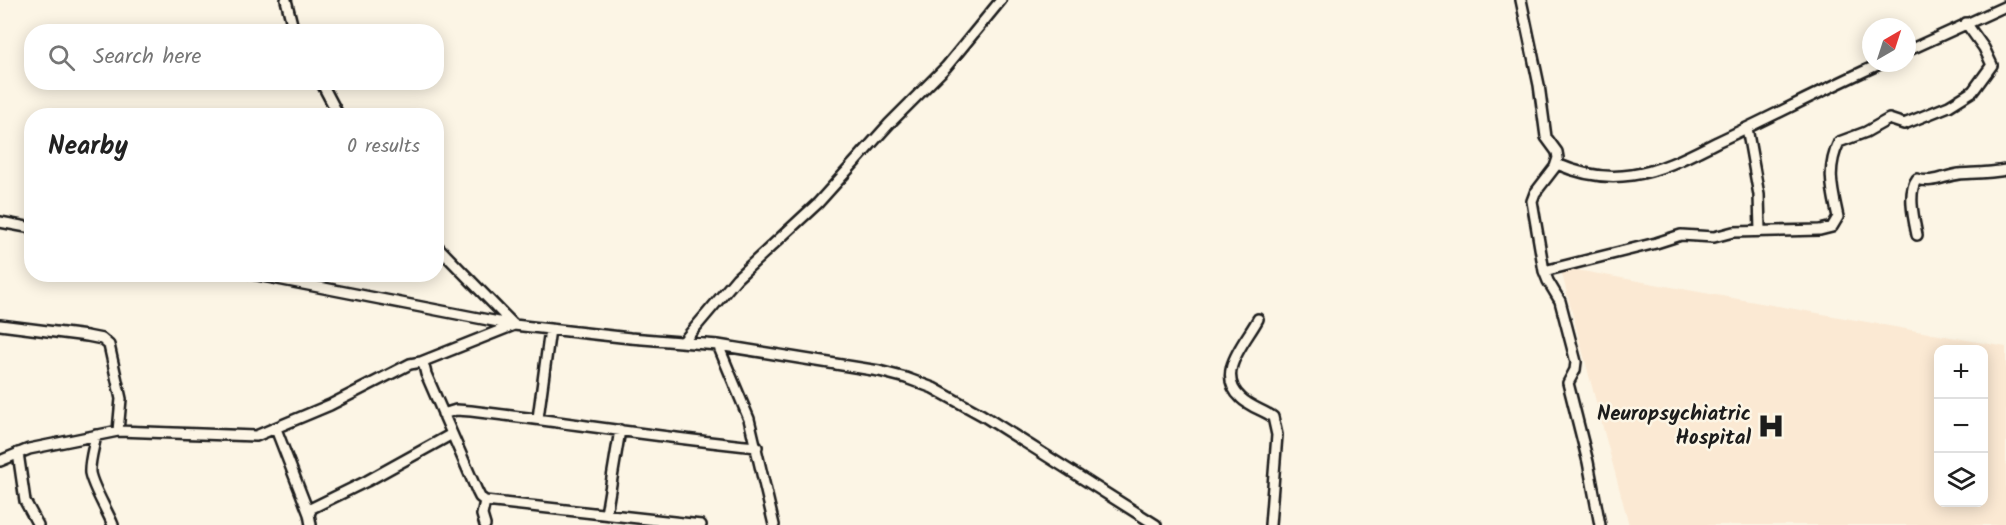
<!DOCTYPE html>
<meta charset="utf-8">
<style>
:root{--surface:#fff;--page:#f2f2f2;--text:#222;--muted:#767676;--line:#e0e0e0}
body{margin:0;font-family:Kalam,sans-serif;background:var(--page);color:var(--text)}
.controls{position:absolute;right:18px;bottom:18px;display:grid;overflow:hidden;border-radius:12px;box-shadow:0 3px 15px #0003}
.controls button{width:54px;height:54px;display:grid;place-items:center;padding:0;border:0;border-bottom:2px solid var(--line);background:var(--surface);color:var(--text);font:30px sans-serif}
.compass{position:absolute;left:1862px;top:18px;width:54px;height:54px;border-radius:50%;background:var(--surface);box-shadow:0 3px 15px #0003;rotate:39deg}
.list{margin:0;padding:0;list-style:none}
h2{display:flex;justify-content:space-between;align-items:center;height:78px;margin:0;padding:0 24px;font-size:26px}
h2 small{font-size:20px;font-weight:400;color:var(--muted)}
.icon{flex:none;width:33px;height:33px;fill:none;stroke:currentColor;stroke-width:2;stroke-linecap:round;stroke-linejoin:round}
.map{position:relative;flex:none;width:2006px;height:525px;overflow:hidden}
.search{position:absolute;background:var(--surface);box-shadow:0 3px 15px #0003;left:24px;top:24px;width:420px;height:66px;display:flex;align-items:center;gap:15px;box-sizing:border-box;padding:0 21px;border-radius:24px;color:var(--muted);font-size:22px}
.panel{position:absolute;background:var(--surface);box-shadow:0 3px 15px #0003;left:24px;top:108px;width:420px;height:174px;border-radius:24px}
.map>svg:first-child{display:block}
</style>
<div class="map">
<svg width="2006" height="525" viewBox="0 0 2006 525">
<rect width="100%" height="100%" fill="#fcf5e5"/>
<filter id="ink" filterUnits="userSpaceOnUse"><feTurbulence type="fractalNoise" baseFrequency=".0167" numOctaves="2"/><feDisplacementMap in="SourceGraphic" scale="12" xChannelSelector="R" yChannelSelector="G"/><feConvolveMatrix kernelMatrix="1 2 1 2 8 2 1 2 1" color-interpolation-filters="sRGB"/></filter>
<g filter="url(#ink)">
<path fill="#fbe9d3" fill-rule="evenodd" d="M 1560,267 L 2006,347 L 2006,525 L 1629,525 ZM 1938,350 L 1984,350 L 1984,502 L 1938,502 Z"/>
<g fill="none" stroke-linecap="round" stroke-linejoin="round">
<defs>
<path id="minor" d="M 286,0 L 294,32
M 1521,0 L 1539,85 L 1546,137 L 1557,152 L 1558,158 L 1555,167 L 1535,193 L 1532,201 L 1544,271 L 1548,281 L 1560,301 L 1576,362 L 1575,370 L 1568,383 L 1588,462 L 1600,525
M 1907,51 L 2006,6
M 321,82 L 339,116
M 1747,128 L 1759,195 L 1760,231
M 1557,164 C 1582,175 1605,179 1632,175 C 1662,171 1691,155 1717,142 C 1773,116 1826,88 1882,63
M 0,222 L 32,228
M 1917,235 C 1914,220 1907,192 1917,179 C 1931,184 1944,176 1959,174 C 1974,173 1990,173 2006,170
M 1544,271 L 1656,243 L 1681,235 L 1714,237 L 1733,232 L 1820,230 L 1832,227 L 1838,217 C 1832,189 1826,169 1839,142 L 1866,132 L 1889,119 L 1904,124 L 1949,106 L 1973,91 L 1992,65 L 1984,48 L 1966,23
M 252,274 L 514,325 L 630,338 L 718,345 L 879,371 L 906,378 L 933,388 L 982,415 L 1156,525
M 1258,319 C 1246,342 1214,373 1241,398 C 1250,407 1263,410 1273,417 L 1277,435 L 1270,525
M 0,325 L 87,336 L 102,339 L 109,345 L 121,399 L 118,431
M 683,342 L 737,278 L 818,203 L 889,124 L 946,67 L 1001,0
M 718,345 L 749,419 L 774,525
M 421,362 L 514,325 L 436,245
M 443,414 L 456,410 L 471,411 C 567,422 661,438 757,447
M 538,418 L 550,329
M 276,429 L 309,514
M 96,435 C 94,447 89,462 90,473 C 93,488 107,510 113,525
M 18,453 L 25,501 L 38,525
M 0,461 L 29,449 L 118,431 L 256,436 L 330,405 L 410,364 L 421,362 L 424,366 L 426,374 L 477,491 L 480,497 L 485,501 L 701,525
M 606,514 L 620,430
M 311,525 L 309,514 L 312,508 L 367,481 L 452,434
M 485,525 L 482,515 L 485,501"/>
</defs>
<use href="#minor" stroke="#1c1c1c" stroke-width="14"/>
<use href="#minor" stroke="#fcf5e5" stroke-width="9"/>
</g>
</g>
<defs>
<symbol id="hospital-bare" viewBox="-9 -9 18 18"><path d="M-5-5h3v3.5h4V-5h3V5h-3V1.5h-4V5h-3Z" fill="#1c1c1c" stroke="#fcf5e5" stroke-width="2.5" paint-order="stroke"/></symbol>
</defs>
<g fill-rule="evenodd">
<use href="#hospital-bare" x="1752" y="407" width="38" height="38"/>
</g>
<g text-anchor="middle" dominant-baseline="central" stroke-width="5" stroke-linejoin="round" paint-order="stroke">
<g font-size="21" font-weight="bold" fill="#1c1c1c" stroke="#fcf5e5" text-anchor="end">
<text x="1751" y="414">Neuropsychiatric<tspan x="1751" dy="24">Hospital</tspan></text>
</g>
</g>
</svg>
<div class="controls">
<button>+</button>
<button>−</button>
<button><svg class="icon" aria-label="layers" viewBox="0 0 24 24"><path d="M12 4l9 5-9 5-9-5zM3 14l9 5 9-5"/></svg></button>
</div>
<svg class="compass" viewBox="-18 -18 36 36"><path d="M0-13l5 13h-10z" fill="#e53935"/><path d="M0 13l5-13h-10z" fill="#767676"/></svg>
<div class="search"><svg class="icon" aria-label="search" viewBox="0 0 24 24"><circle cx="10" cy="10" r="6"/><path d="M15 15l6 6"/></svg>Search here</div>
<section class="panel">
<h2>Nearby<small>0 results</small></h2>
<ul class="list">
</ul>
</section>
</div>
